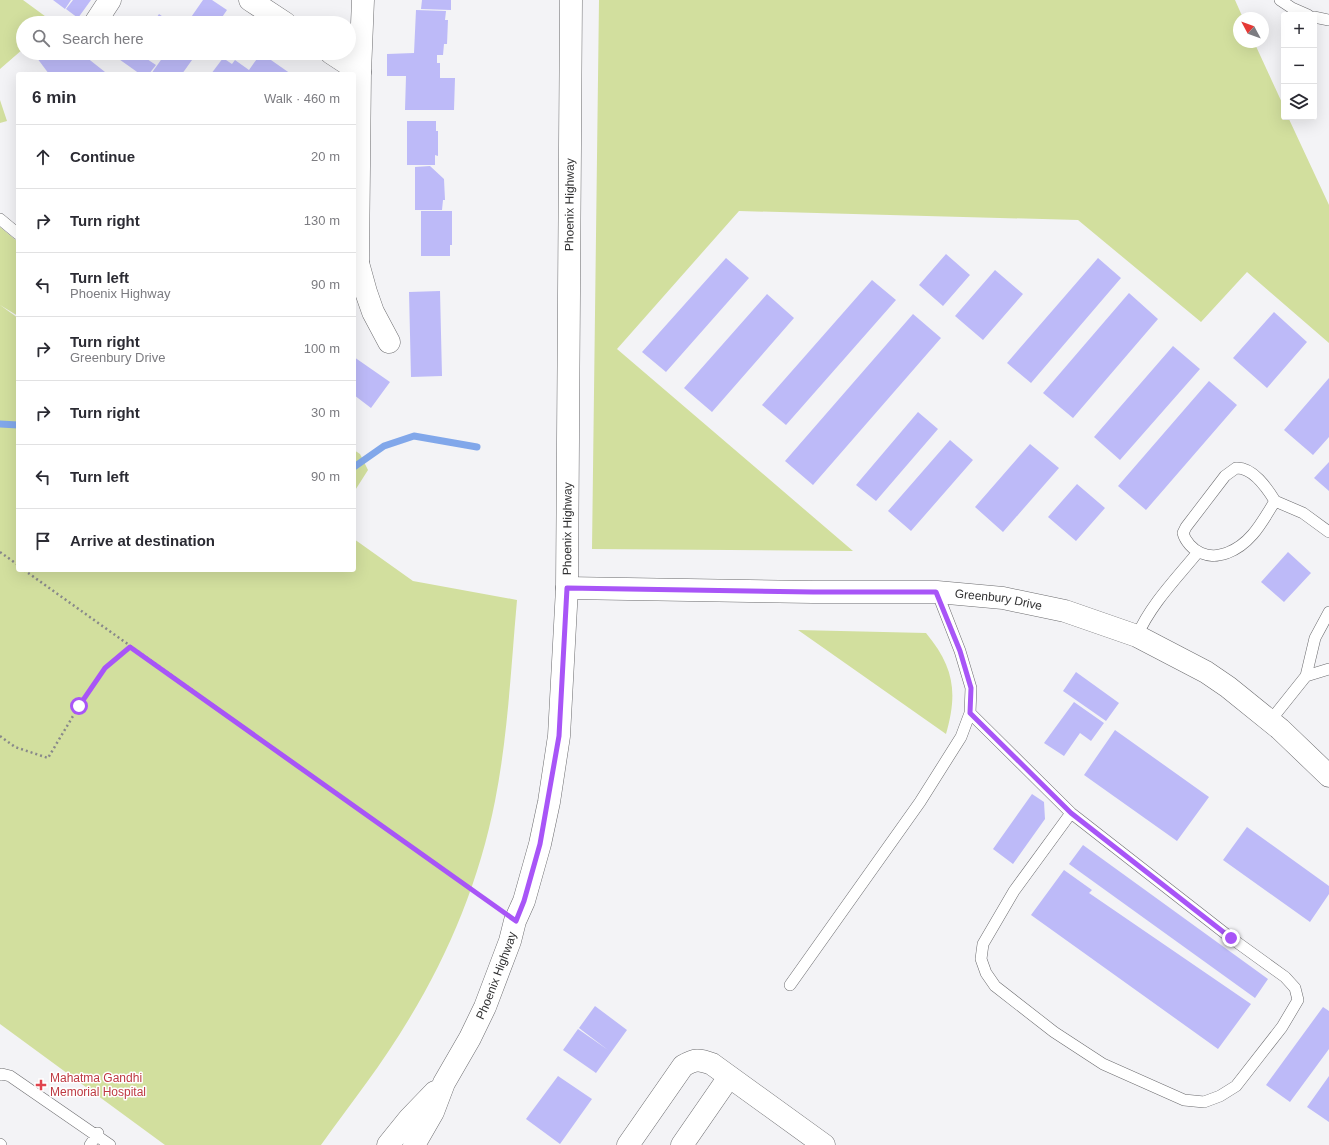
<!DOCTYPE html>
<meta charset="utf-8">
<style>
:root{--surface:#fff;--page:#f2f2f3;--text:#2b2b33;--muted:#7c7c81;--line:#e1e1e2}
body{margin:0;font-family:Helvetica,sans-serif;background:var(--page);color:var(--text)}
.controls{position:absolute;right:12px;top:12px;display:grid;overflow:hidden;border-radius:4px;box-shadow:0 4px 16px #0002}
.controls button{width:36px;height:36px;display:grid;place-items:center;padding:0;border:0;border-bottom:1px solid var(--line);background:var(--surface);color:var(--text);font:20px sans-serif}
.compass{position:absolute;left:1233px;top:12px;width:36px;height:36px;border-radius:50%;background:var(--surface);box-shadow:0 4px 16px #0002;rotate:311deg}
.stop{position:absolute;width:12px;height:12px;margin:-9px;border:3px solid #a855f7;border-radius:50%;background:#fff}
.stop.end{background:#a855f7;border-color:#fff;box-shadow:0 1px 4px #0008}
.list{margin:0;padding:0;list-style:none}
h2{display:flex;justify-content:space-between;align-items:center;height:52px;margin:0;padding:0 16px;font-size:17px}
h2 small{font-size:13px;font-weight:400;color:var(--muted)}
.list li{display:grid;grid-template-columns:26px 1fr auto;gap:12px;align-items:center;box-sizing:border-box;height:64px;padding:0 16px;border-top:1px solid var(--line)}
.list b{display:block;font-size:15px;white-space:nowrap}
.list p{margin:0;font-size:13px;white-space:nowrap;color:var(--muted)}
.list em{font-size:13px;font-style:normal;color:var(--muted)}
.icon{flex:none;width:22px;height:22px;fill:none;stroke:currentColor;stroke-width:2;stroke-linecap:round;stroke-linejoin:round}
.map{position:relative;flex:none;width:1329px;height:1145px;overflow:hidden}
.search{position:absolute;background:var(--surface);box-shadow:0 4px 16px #0002;left:16px;top:16px;width:340px;height:44px;display:flex;align-items:center;gap:10px;box-sizing:border-box;padding:0 14px;border-radius:22px;color:var(--muted);font-size:15px}
.panel{position:absolute;background:var(--surface);box-shadow:0 4px 16px #0002;left:16px;top:72px;width:340px;height:500px;border-radius:4px}
.map>svg:first-child{display:block}
</style>
<div class="map">
<svg width="1329" height="1145" viewBox="0 0 1329 1145">
<rect width="100%" height="100%" fill="#f3f3f6"/>
<path fill="#d2df9e" d="M 0,0 L 23,0 L 53,22 L 23,23 L 23,49 L 0,69 Z
M 599,0 L 1235,0 L 1243,18 L 1239,18 L 1239,42 L 1254,42 L 1284,107 L 1284,117 L 1288,117 L 1329,205 L 1329,343 L 1247,272 L 1201,322 L 1078,220 L 739,211 L 617,349 L 853,551 L 592,549 Z
M 0,100 L 7,121 L 0,123 Z
M 0,227 L 18,242 L 18,316 L 0,305 Z
M 0,305 L 18,318 L 18,570 L 354,570 L 354,539 L 413,581 L 517,600 C 511,667 508,735 495,801 C 480,878 450,952 409,1019 C 383,1063 351,1103 321,1145 L 165,1145 L 0,1024 Z
M 354,450 L 360,454 L 368,470 L 354,492 Z
M 798,630 L 926,633 C 954,667 958,692 946,734 Z"/>
<g fill="none" stroke-linecap="round" stroke-linejoin="round">
<path stroke="#81a7ea" stroke-width="7" d="M 0,424 L 18,425
M 354,467 L 384,446 L 414,436 L 477,447"/>
</g>
<path fill="#bdbaf8" d="M 53,0 L 71,0 L 65,9 Z
M 73,0 L 91,0 L 78,18 L 66,9 Z
M 203,0 L 212,0 L 227,10 L 218,23 L 187,23 Z
M 422,0 L 451,0 L 451,10 L 421,9 Z
M 416,10 L 446,11 L 445,20 L 448,20 L 447,44 L 444,44 L 443,55 L 437,55 L 437,63 L 440,63 L 440,78 L 455,78 L 454,110 L 405,110 L 406,76 L 387,76 L 387,54 L 414,53 Z
M 159,14 L 169,21 L 171,18 L 179,23 L 153,23 Z
M 44,53 L 81,53 L 105,72 L 103,74 L 49,74 L 37,58 Z
M 119,53 L 138,53 L 156,65 L 149,74 L 140,74 L 116,57 Z
M 158,53 L 197,53 L 182,74 L 151,74 L 163,57 Z
M 261,53 L 291,74 L 211,74 L 223,58 L 232,64 L 235,60 L 249,70 Z
M 407,121 L 436,121 L 436,131 L 438,131 L 438,156 L 435,155 L 435,165 L 407,165 Z
M 430,166 L 444,179 L 445,200 L 443,200 L 442,210 L 415,210 L 415,167 Z
M 421,211 L 452,211 L 452,245 L 450,245 L 450,256 L 421,256 Z
M 946,254 L 970,275 L 943,306 L 919,285 Z
M 726,258 L 749,278 L 666,372 L 642,352 Z
M 1098,258 L 1121,278 L 1031,383 L 1007,363 Z
M 995,270 L 1023,294 L 983,340 L 955,316 Z
M 872,280 L 896,300 L 786,425 L 762,405 Z
M 440,291 L 442,376 L 411,377 L 409,292 Z
M 1129,293 L 1158,319 L 1073,418 L 1043,393 Z
M 767,294 L 794,318 L 712,412 L 684,388 Z
M 1274,312 L 1307,342 L 1267,388 L 1233,358 Z
M 913,314 L 941,338 L 813,485 L 785,461 Z
M 1173,346 L 1200,369 L 1120,460 L 1094,437 Z
M 354,357 L 390,382 L 371,408 L 354,395 Z
M 1329,378 L 1329,437 L 1313,455 L 1284,430 Z
M 1209,381 L 1237,405 L 1146,510 L 1118,486 Z
M 918,412 L 938,429 L 876,501 L 856,485 Z
M 950,440 L 973,460 L 911,531 L 888,511 Z
M 1030,444 L 1059,468 L 1003,532 L 975,507 Z
M 1329,462 L 1329,491 L 1314,478 Z
M 1077,484 L 1105,508 L 1076,541 L 1048,517 Z
M 1288,552 L 1311,573 L 1284,602 L 1261,582 Z
M 1076,672 L 1119,703 L 1106,721 L 1063,691 Z
M 1074,702 L 1104,723 L 1091,741 L 1080,733 L 1064,756 L 1044,743 Z
M 1115,730 L 1209,797 L 1177,841 L 1084,775 Z
M 1032,794 L 1044,802 L 1045,819 L 1013,864 L 993,849 Z
M 1247,827 L 1329,886 L 1329,894 L 1310,922 L 1223,860 Z
M 1083,845 L 1268,979 L 1255,998 L 1069,864 Z
M 1064,870 L 1092,890 L 1089,893 L 1251,1004 L 1218,1049 L 1031,915 Z
M 595,1006 L 627,1030 L 596,1073 L 563,1050 L 578,1029 L 608,1050 L 579,1028 Z
M 1323,1007 L 1329,1011 L 1329,1049 L 1290,1102 L 1266,1085 Z
M 558,1076 L 592,1099 L 560,1144 L 526,1119 Z
M 1329,1076 L 1329,1122 L 1307,1107 Z"/>
<g fill="none" stroke-linecap="round" stroke-linejoin="round">
<defs>
<path id="lane" d="M 1280,0 L 1292,8 L 1308,15
M 1314,17 L 1329,20
M 0,219 L 18,234
M 1236,468 C 1253,467 1267,488 1275,501 C 1262,522 1251,544 1227,553 C 1217,556 1211,557 1201,553 C 1193,550 1185,541 1183,533 L 1186,527 L 1225,476 Z
M 1275,501 L 1303,513 L 1329,532
M 1137,636 C 1151,604 1176,579 1198,552
M 1306,676 L 1329,669
M 970,713 L 1071,813 L 1231,938 L 1285,977 L 1295,988 L 1298,1000 L 1282,1027 L 1236,1086 L 1220,1096 L 1204,1102 L 1184,1100 L 1103,1064 L 1054,1032 L 995,986 L 986,973 L 981,959 L 983,944 L 1014,891 L 1071,813
M 1270,721 L 1306,676 L 1315,638 L 1329,612
M 790,985 L 920,802 L 961,737 L 970,713 L 971,688 L 960,651 L 937,592
M 0,1075 L 2,1074 L 10,1076 L 110,1145
M 0,1144 L 1,1145
M 90,1145 L 98,1133"/>
<g id="street">
<path d="M 250,0 L 285,23"/>
<path d="M 95,23 L 110,0"/>
<path d="M 331,53 L 360,72"/>
<path d="M 354,262 L 358,263 L 360,72 L 363,0"/>
<path d="M 358,263 L 366,292 L 373,312 L 389,342"/>
<path id="s1" d="M 567,588 L 813,592 L 937,592 L 1003,598 L 1065,611 L 1137,636 L 1206,672 L 1228,687 L 1280,729 L 1329,776"/>
<path d="M 628,1145 L 683,1066 C 695,1059 699,1059 712,1064 L 824,1145"/>
<path d="M 682,1145 L 729,1077"/>
</g>
<g id="secondary">
<path d="M 388,1145 L 409,1119 L 435,1092"/>
<path id="s2" d="M 414,1145 L 433,1112 L 444,1083 L 470,1038 L 485,1007 L 510,941 L 515,921 L 524,901 L 540,844 L 549,802 L 559,736 L 567,588 L 571,0"/>
</g>
</defs>
<use href="#lane" stroke="#6b6b6e" stroke-width="12"/>
<use href="#street" stroke="#6b6b6e" stroke-width="23"/>
<use href="#secondary" stroke="#6b6b6e" stroke-width="23"/>
<path stroke="#88888a" stroke-width="2.5" stroke-dasharray="2 3" stroke-linecap="butt" d="M 0,552 L 18,565
M 24,570 L 496,907
M 0,736 L 15,747 L 48,758 L 79,706 L 105,668 L 130,647"/>
<use href="#lane" stroke="#fff" stroke-width="11"/>
<use href="#street" stroke="#fff" stroke-width="22"/>
<use href="#secondary" stroke="#fff" stroke-width="22"/>
</g>
<g fill="none" stroke-linecap="round" stroke-linejoin="round">
<path stroke="#a855f7" stroke-width="5" d="M 79,706 L 105,668 L 130,647 L 516,921 L 524,901 L 540,844 L 559,736 L 567,588 L 813,592 L 936,592 L 960,651 L 971,688 L 970,713 L 1071,813 L 1231,938"/>
</g>
<path fill="#e0444e" stroke="#fff" stroke-width="1.5" d="M39 1079h4v4h4v4h-4v4h-4v-4h-4v-4h4z"/>
<g text-anchor="middle" dominant-baseline="central" stroke-width="3" stroke-linejoin="round" paint-order="stroke">
<g font-size="12" fill="#303031" stroke="#fff">
<text stroke="none"><textPath href="#s2" startOffset="969">Phoenix Highway</textPath></text>
<text stroke="none"><textPath href="#s2" startOffset="645">Phoenix Highway</textPath></text>
<text stroke="none"><textPath href="#s1" startOffset="432">Greenbury Drive</textPath></text>
<text stroke="none"><textPath href="#s2" startOffset="189">Phoenix Highway</textPath></text>
</g>
<g font-size="12" fill="#be3a42" stroke="#fff" text-anchor="start">
<text x="50" y="1078">Mahatma Gandhi<tspan x="50" dy="14">Memorial Hospital</tspan></text>
</g>
</g>
</svg>
<div class="controls">
<button>+</button>
<button>−</button>
<button><svg class="icon" aria-label="layers" viewBox="0 0 24 24"><path d="M12 4l9 5-9 5-9-5zM3 14l9 5 9-5"/></svg></button>
</div>
<svg class="compass" viewBox="-18 -18 36 36"><path d="M0-13l5 13h-10z" fill="#e53935"/><path d="M0 13l5-13h-10z" fill="#7c7c81"/></svg>
<div class="stop" style="left:79px;top:706px"></div>
<div class="stop end" style="left:1231px;top:938px"></div>
<div class="search"><svg class="icon" aria-label="search" viewBox="0 0 24 24"><circle cx="10" cy="10" r="6"/><path d="M15 15l6 6"/></svg>Search here</div>
<section class="panel">
<h2>6 min<small>Walk · 460 m</small></h2>
<ul class="list">
<li><svg class="icon" aria-label="ahead" viewBox="0 0 24 24"><path d="M12 20V5M6 11l6-6 6 6"/></svg><div><b>Continue</b></div><em>20 m</em></li>
<li><svg class="icon" aria-label="right" viewBox="0 0 24 24"><path d="M7 20v-9h11M14 6l5 5-5 5"/></svg><div><b>Turn right</b></div><em>130 m</em></li>
<li><svg class="icon" aria-label="left" viewBox="0 0 24 24"><path d="M17 20v-9H6M10 6l-5 5 5 5"/></svg><div><b>Turn left</b><p>Phoenix Highway</p></div><em>90 m</em></li>
<li><svg class="icon" aria-label="right" viewBox="0 0 24 24"><path d="M7 20v-9h11M14 6l5 5-5 5"/></svg><div><b>Turn right</b><p>Greenbury Drive</p></div><em>100 m</em></li>
<li><svg class="icon" aria-label="right" viewBox="0 0 24 24"><path d="M7 20v-9h11M14 6l5 5-5 5"/></svg><div><b>Turn right</b></div><em>30 m</em></li>
<li><svg class="icon" aria-label="left" viewBox="0 0 24 24"><path d="M17 20v-9H6M10 6l-5 5 5 5"/></svg><div><b>Turn left</b></div><em>90 m</em></li>
<li><svg class="icon" aria-label="arrive" viewBox="0 0 24 24"><path d="M6 21V4h12l-3 4 3 4H6"/></svg><div><b>Arrive at destination</b></div></li>
</ul>
</section>
</div>
